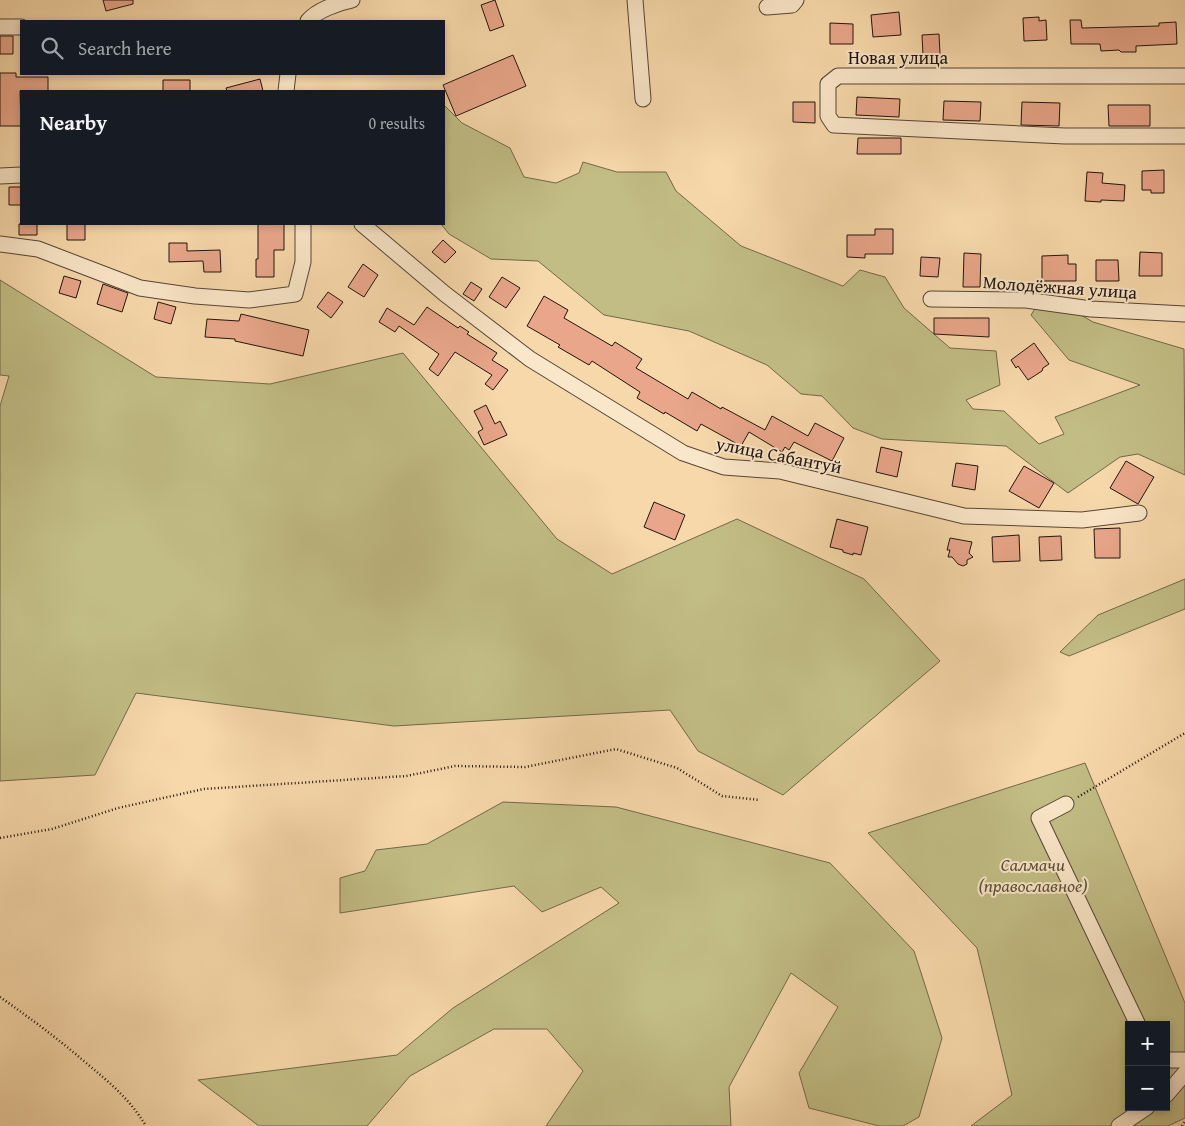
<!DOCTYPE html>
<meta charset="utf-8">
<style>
:root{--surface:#171b24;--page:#242831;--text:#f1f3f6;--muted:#9ea1a6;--line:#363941}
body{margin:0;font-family:"Gentium Book Plus",serif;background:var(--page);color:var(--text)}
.controls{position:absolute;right:15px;bottom:15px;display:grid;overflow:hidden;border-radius:0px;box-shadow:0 2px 8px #0003}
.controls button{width:45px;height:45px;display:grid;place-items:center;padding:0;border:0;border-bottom:1px solid var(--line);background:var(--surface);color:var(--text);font:25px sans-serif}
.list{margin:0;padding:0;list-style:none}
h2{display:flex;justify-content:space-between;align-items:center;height:65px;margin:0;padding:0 20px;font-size:21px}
h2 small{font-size:16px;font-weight:400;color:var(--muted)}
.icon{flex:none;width:28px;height:28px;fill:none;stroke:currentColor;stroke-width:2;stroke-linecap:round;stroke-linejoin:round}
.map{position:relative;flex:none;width:1185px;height:1126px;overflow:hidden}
.search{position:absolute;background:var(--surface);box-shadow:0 2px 8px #0003;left:20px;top:20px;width:425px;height:55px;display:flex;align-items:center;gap:12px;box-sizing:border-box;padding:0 18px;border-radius:0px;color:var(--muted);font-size:19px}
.panel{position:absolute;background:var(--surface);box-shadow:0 2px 8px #0003;left:20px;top:90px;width:425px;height:135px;border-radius:0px}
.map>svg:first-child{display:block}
</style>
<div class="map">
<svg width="1185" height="1126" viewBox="0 0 1185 1126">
<rect width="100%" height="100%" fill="#f7d8aa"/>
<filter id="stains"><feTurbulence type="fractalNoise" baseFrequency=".004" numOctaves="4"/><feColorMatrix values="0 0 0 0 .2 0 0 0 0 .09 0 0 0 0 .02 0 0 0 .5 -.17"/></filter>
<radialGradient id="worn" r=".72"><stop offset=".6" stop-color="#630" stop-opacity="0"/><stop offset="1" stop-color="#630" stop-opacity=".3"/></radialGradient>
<path fill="#c2bd85" stroke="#72684a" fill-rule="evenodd" d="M 444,105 L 462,123 L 510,148 L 524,177 L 556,183 L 579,173 L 583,162 L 617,172 L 666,172 L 676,191 L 741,246 L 843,286 L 860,270 L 885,277 L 904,308 L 950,348 L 996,351 L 1000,385 L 966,400 L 973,409 L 1004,411 L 1039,444 L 1064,434 L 1055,417 L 1140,385 L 1069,360 L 1031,315 L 1040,301 L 1053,299 L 1093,322 L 1184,349 L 1185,475 L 1138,454 L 1120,457 L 1068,493 L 1006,446 L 882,439 L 853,428 L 822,396 L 801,394 L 767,365 L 689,331 L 604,315 L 538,261 L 491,259 L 449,234 L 441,224 L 444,224 Z
M 0,280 L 156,377 L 270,384 L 403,353 L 557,539 L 612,574 L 737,519 L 864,579 L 940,661 L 783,795 L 698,751 L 670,710 L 394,726 L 136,693 L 95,775 L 0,781 L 0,406 L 9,376 L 0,375 Z
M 1185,579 L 1185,609 L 1069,656 L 1060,652 L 1098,615 Z
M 1085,763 L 1185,1003 L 1185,1118 L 1168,1126 L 971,1126 L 1012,1095 L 977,948 L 868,833 ZM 1129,1025 L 1166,1025 L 1166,1107 L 1129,1107 Z
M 503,802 L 616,807 L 830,863 L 914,951 L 942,1038 L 919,1117 L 903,1126 L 879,1126 L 809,1108 L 799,1073 L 838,1007 L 791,973 L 729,1087 L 731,1126 L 546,1126 L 583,1071 L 547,1029 L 494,1029 L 410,1076 L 367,1126 L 259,1126 L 198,1080 L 397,1055 L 453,1008 L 619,903 L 601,887 L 542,912 L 514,886 L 340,913 L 340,878 L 365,871 L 376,850 L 427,844 Z"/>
<path fill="#e9a68a" stroke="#21140f" d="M 103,0 L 133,0 L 133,4 L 106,11 Z
M 495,0 L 504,26 L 490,31 L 481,5 Z
M 899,12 L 901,35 L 873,37 L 871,15 Z
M 1039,17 L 1039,21 L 1046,20 L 1047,40 L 1024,41 L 1023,18 Z
M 1070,20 L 1081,20 L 1082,28 L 1159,26 L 1159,23 L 1176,22 L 1177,44 L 1136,46 L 1136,52 L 1121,52 L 1119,50 L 1101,51 L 1100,44 L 1071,44 Z
M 830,23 L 853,24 L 853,44 L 830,44 Z
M 939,34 L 940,54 L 923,55 L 922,35 Z
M 0,36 L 13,36 L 13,54 L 0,54 Z
M 513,55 L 526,86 L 456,116 L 443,85 Z
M 0,73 L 16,73 L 16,77 L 48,77 L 48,91 L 20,91 L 21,126 L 0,126 Z
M 260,79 L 263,91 L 227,91 L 226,88 Z
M 163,80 L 190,80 L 190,91 L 163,91 Z
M 857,97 L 900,99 L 899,117 L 856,115 Z
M 944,101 L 981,102 L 980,121 L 943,120 Z
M 793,102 L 815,102 L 815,123 L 793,122 Z
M 1022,102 L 1060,103 L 1059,126 L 1021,125 Z
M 1108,105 L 1150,105 L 1150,126 L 1109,126 Z
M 858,138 L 901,138 L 901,154 L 857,154 Z
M 1164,170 L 1164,193 L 1151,193 L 1151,190 L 1142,190 L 1142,171 Z
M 1087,172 L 1103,173 L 1102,183 L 1125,185 L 1124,201 L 1101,200 L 1101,202 L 1085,201 Z
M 9,187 L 21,187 L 21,205 L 9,205 Z
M 19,224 L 37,224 L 37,235 L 19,235 Z
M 67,224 L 85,224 L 85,240 L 67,240 Z
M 258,224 L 284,224 L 284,250 L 274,250 L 274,277 L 256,277 L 256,259 L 258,259 Z
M 875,229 L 893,229 L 893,254 L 865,254 L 865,258 L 847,257 L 847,235 L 875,235 Z
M 443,240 L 456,252 L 445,263 L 432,252 Z
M 169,243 L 187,243 L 187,251 L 220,250 L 221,272 L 204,272 L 203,261 L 169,262 Z
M 1140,252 L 1162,253 L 1162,276 L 1139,276 Z
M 964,253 L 981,254 L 980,287 L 963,287 Z
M 1068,255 L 1068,264 L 1076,264 L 1076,281 L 1042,281 L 1042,256 Z
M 921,257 L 940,258 L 938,277 L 920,276 Z
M 1096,260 L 1118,260 L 1119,281 L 1096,281 Z
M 363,264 L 378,275 L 364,297 L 348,287 Z
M 64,276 L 81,281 L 76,298 L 59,293 Z
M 502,277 L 520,288 L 506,308 L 489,297 Z
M 471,282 L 482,289 L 474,301 L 463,294 Z
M 103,284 L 128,293 L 122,312 L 97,304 Z
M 328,292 L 343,302 L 331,318 L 317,307 Z
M 544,296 L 568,310 L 564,318 L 612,346 L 615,342 L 642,359 L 636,368 L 688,399 L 692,392 L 721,409 L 722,407 L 765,430 L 772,416 L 808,436 L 815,423 L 844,438 L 832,461 L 794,442 L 789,450 L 785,447 L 782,452 L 749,432 L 741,446 L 701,424 L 697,431 L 665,412 L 664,414 L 637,398 L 640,392 L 592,361 L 589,365 L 558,347 L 560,345 L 527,326 Z
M 158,302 L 176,307 L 171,324 L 154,319 Z
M 427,307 L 458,328 L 460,326 L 469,332 L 467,334 L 497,353 L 492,360 L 508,370 L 493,390 L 485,384 L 492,375 L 455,352 L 438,376 L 429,369 L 439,354 L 399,326 L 395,332 L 379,322 L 387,308 L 414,325 Z
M 241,314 L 309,330 L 303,356 L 235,341 L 235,339 L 205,337 L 207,319 L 239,321 Z
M 934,318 L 989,318 L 989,337 L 934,334 Z
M 1034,343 L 1049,364 L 1043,368 L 1042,371 L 1028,380 L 1018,366 L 1016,368 L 1011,360 Z
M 486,405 L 495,424 L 500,421 L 507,435 L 484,445 L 478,432 L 483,429 L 474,411 Z
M 881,447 L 902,452 L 897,477 L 876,472 Z
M 1126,461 L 1154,477 L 1138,504 L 1110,488 Z
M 956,463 L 978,466 L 975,490 L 952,486 Z
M 1024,466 L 1054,483 L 1039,508 L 1009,491 Z
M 654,502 L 685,515 L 675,540 L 644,527 Z
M 837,519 L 868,527 L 861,555 L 853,553 L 853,555 L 843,552 L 843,550 L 830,547 Z
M 1120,528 L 1120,558 L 1095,558 L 1094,529 Z
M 1019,535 L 1020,561 L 993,562 L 992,537 Z
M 1061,536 L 1062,560 L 1040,561 L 1039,537 Z
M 950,538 L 972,542 L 969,553 L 973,557 L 967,560 L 967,564 L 963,566 L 958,564 L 952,557 L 948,557 L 950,550 L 947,550 Z"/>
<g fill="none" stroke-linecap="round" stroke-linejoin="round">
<defs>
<path id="minor" d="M 635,0 L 643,99
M 767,7 L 792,5 L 796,0
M 308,21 C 317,10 338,3 352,0
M 0,27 L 21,27
M 1185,76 L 838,76 L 828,84 L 828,116 L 834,125 L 1065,136 L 1185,136
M 286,91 L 288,74
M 0,176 L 21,175
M 362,224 L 445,294 L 530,359 L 683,453 L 724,467 L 780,471 L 964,516 L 1082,520 L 1139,513
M 0,244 L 38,249 L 140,288 L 195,296 L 249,300 L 295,294 L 303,262 L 303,224
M 931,299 L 1026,300 L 1091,309 L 1185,314
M 1066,804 L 1039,818 L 1138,1025
M 1166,1060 L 1185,1060
M 1166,1095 L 1185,1073
M 1119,1126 L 1147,1107"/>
</defs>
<use href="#minor" stroke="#564536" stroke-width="17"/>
<path stroke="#21140f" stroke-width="2.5" stroke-dasharray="1 2.5" stroke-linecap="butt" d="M 1078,797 L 1185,733
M 0,838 L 52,829 L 118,808 L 204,789 L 406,776 L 455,766 L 525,767 L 616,749 L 677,768 L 722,796 L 760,800
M 0,997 C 30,1018 57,1038 85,1062 C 110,1083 129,1098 146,1126
M 1182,1126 L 1185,1121"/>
<use href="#minor" stroke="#fae6c8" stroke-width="15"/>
</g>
<g text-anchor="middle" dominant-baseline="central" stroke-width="4" stroke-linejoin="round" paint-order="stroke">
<g font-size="18" fill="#21140f" stroke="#fae6c8">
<text x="898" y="57">Новая улица</text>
<text transform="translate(1060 287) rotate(4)">Молодёжная улица</text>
<text transform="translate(779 455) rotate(11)">улица Сабантуй</text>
</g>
<g font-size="18" font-style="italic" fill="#594f38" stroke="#fae6c8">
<text x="1033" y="864">Салмачи<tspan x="1033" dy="21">(православное)</tspan></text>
</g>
</g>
<rect width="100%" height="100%" filter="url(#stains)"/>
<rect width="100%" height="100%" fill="url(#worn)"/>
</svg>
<div class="controls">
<button>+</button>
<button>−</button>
</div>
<div class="search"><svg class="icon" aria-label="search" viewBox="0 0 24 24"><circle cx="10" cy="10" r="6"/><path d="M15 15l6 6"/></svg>Search here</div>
<section class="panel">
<h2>Nearby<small>0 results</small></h2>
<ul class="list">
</ul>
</section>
</div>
